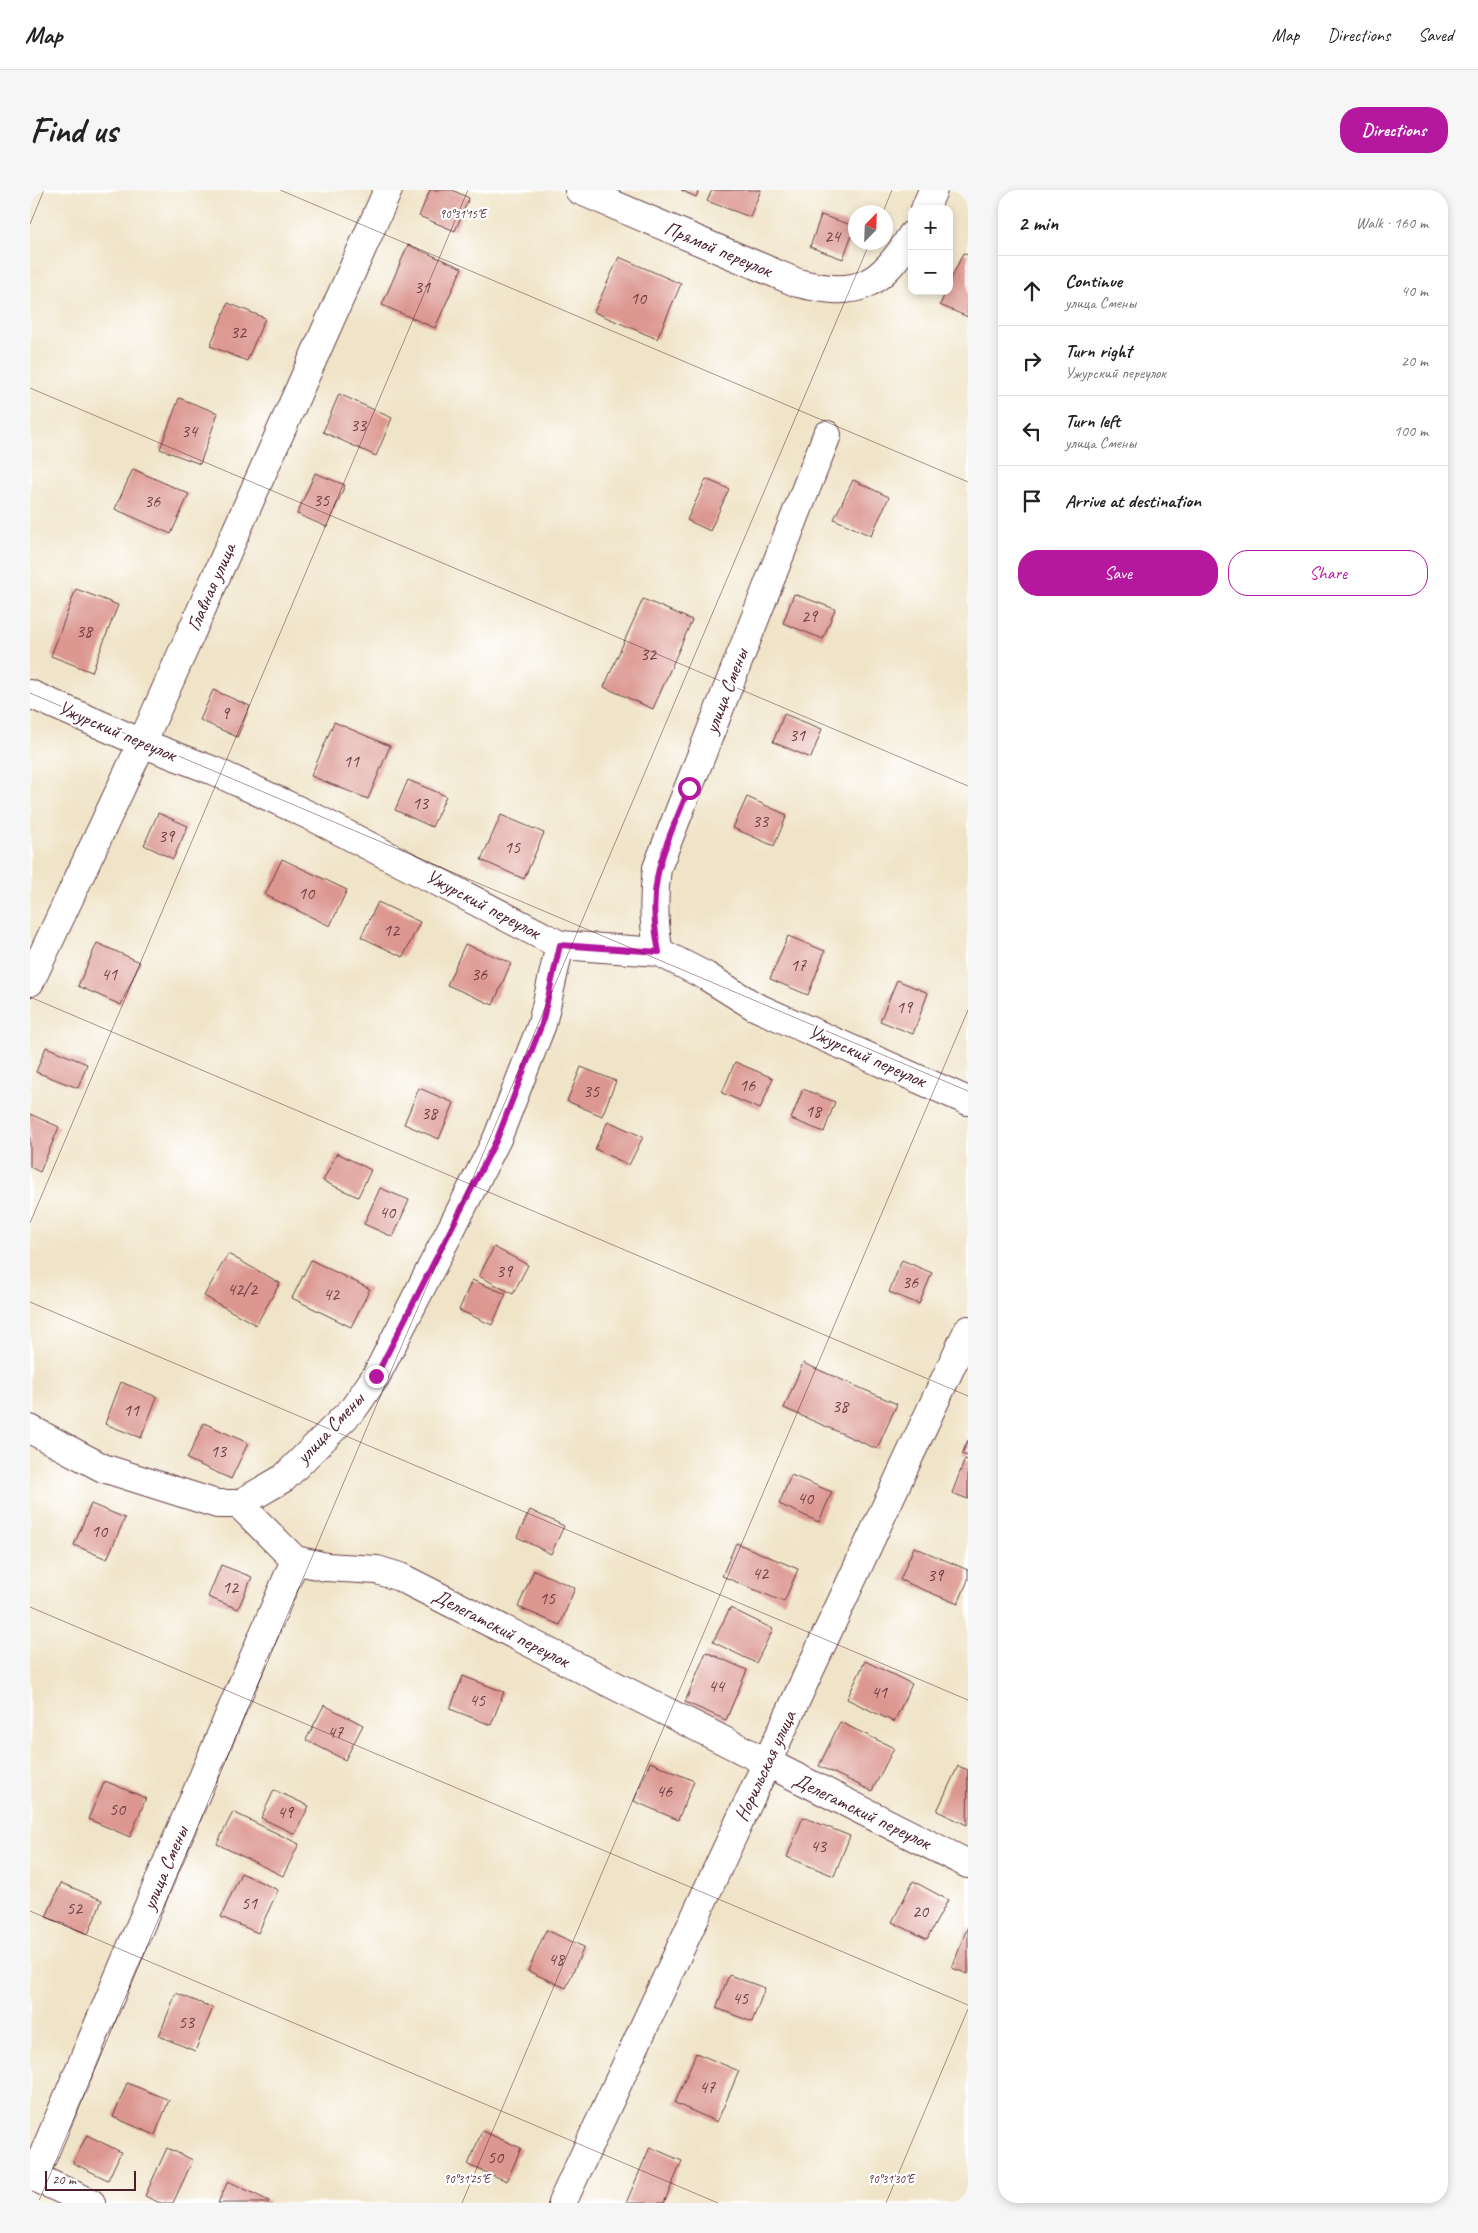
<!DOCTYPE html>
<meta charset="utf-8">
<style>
:root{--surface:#fff;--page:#f6f6f6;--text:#222;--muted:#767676;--line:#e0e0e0;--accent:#b5179e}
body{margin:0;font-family:Caveat,sans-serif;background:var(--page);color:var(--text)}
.controls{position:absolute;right:15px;top:15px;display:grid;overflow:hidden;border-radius:10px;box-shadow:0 2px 8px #0003}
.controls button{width:45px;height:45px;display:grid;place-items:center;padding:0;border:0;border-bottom:1px solid var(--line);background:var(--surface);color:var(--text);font:25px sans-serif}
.compass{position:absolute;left:818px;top:15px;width:45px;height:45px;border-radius:50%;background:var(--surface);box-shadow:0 2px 8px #0003;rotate:23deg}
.scale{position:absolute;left:15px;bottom:12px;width:91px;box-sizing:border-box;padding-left:5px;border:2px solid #4a1f2b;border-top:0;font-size:14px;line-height:18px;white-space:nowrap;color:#4a1f2b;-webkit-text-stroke:4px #fff;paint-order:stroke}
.stop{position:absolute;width:15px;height:15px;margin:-11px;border:4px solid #b5179e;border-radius:50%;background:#fff}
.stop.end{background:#b5179e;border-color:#fff;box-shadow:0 1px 5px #0008}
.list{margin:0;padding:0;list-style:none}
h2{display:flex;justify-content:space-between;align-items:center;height:65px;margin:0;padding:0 20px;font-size:21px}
h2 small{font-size:16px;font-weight:400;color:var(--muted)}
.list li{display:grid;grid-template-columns:32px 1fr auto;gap:15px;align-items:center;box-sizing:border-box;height:70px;padding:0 20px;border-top:1px solid var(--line)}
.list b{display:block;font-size:19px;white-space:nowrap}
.list p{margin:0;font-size:16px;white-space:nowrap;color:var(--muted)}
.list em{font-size:16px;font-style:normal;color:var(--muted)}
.actions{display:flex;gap:10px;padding:15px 20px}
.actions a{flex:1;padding:11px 0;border:1px solid var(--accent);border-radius:20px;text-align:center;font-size:18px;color:var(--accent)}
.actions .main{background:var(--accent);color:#fff}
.icon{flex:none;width:28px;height:28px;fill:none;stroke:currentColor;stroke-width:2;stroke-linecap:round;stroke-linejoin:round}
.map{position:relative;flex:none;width:938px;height:2013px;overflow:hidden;border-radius:20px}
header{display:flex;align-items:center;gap:30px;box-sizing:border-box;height:70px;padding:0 25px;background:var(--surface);border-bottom:1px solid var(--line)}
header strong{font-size:24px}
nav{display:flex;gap:28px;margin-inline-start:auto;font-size:18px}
.intro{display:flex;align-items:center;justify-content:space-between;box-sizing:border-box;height:120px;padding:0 30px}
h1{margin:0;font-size:35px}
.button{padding:12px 22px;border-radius:20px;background:var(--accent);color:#fff;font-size:18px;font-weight:700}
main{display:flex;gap:30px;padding:0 30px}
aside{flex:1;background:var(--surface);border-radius:20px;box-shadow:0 2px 8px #0003}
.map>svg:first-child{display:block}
</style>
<header>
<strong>Map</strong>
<nav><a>Map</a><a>Directions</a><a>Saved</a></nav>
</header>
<div class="intro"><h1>Find us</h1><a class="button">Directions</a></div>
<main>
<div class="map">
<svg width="938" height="2013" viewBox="0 0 938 2013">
<rect width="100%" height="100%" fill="#fff"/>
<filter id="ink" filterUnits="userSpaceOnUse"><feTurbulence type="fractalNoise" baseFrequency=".02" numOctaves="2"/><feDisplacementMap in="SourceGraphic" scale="10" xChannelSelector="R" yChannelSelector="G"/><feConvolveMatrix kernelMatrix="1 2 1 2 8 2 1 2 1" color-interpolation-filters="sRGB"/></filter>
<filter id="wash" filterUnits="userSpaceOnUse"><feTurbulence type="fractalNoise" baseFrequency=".0096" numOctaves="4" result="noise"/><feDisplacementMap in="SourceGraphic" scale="20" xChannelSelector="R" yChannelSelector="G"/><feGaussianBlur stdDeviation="1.12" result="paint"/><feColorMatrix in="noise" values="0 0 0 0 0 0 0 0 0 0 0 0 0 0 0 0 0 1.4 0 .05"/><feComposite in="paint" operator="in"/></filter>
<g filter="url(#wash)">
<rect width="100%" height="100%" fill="#f0e4c8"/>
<g id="blocks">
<path fill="#dc9790" d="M 400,0 L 422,0 L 439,8 L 425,41 L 389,26 Z
M 651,0 L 669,0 L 666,7 Z
M 682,0 L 731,0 L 720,27 L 677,11 Z
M 791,25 L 825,36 L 813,69 L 780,57 Z
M 378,55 L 432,78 L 405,138 L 352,115 Z
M 933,63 L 938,65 L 938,127 L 910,115 L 916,101 L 919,101 L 919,94 Z
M 589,67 L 651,94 L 627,149 L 564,122 Z
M 198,113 L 235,128 L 217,171 L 180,156 Z
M 309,204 L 362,228 L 346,266 L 293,242 Z
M 149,208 L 188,223 L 170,274 L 130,259 Z
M 103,279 L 159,304 L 141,344 L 85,319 Z
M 285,283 L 315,295 L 297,337 L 267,324 Z
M 676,289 L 699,299 L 680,341 L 657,330 Z
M 823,290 L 859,307 L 841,346 L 804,329 Z
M 46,399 L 88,415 L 62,482 L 21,466 Z
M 764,404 L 805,419 L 793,449 L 753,433 Z
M 613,409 L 662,430 L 623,519 L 574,497 Z
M 183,500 L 220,516 L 207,547 L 170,530 Z
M 754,524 L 792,539 L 781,568 L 743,552 Z
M 304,532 L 360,556 L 338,609 L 281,586 Z
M 378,590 L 416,606 L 402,637 L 365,620 Z
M 717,607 L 757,625 L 744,656 L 703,638 Z
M 128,623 L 158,636 L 143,669 L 114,655 Z
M 471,625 L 514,643 L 494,689 L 451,670 Z
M 252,669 L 317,700 L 300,736 L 235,705 Z
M 348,712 L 390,732 L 373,767 L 331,747 Z
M 758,746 L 795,761 L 778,805 L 740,789 Z
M 67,753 L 110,772 L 91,815 L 48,796 Z
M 435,754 L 481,773 L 463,815 L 417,795 Z
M 867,790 L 898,803 L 883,844 L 850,831 Z
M 16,857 L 57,874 L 48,898 L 6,882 Z
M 705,872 L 743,888 L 730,919 L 692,903 Z
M 551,877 L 586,891 L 572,926 L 537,911 Z
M 389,898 L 424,913 L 409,949 L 374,934 Z
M 773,899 L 805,912 L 794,942 L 761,929 Z
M 0,924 L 29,937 L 10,982 L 0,977 Z
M 578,931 L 613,947 L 599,975 L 565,959 Z
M 307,963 L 341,980 L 328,1007 L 293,991 Z
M 350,998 L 379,1010 L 363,1047 L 334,1034 Z
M 464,1057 L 498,1075 L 483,1104 L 449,1086 Z
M 198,1064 L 250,1093 L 226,1135 L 174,1106 Z
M 281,1070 L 340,1099 L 321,1137 L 262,1108 Z
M 872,1070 L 902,1083 L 889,1114 L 859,1102 Z
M 442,1090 L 476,1104 L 462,1135 L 429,1120 Z
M 773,1173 L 867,1214 L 847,1259 L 754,1218 Z
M 91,1192 L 127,1207 L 111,1248 L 75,1234 Z
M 174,1233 L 218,1253 L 201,1289 L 157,1269 Z
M 938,1250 L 938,1266 L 932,1264 Z
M 935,1269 L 938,1270 L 938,1309 L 922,1303 Z
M 761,1285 L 802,1302 L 789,1332 L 749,1314 Z
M 61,1314 L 95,1328 L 77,1369 L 44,1355 Z
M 500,1320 L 534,1336 L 521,1364 L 487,1347 Z
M 706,1353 L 768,1379 L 754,1412 L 692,1386 Z
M 884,1357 L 938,1380 L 938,1390 L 928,1414 L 870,1390 Z
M 191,1375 L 222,1387 L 208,1419 L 178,1407 Z
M 504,1380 L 545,1398 L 530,1435 L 488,1417 Z
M 700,1418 L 743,1439 L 726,1473 L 683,1452 Z
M 676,1462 L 717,1480 L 696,1530 L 655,1512 Z
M 835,1471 L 882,1494 L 864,1532 L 817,1509 Z
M 433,1486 L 474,1502 L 461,1535 L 420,1519 Z
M 294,1515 L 333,1535 L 315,1570 L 276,1550 Z
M 810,1532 L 864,1558 L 842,1601 L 789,1576 Z
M 620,1572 L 664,1591 L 648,1630 L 604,1611 Z
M 928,1576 L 938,1580 L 937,1635 L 907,1621 Z
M 75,1591 L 116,1608 L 100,1647 L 58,1629 Z
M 244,1600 L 279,1616 L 265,1644 L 231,1628 Z
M 203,1622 L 269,1654 L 253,1686 L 187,1654 Z
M 773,1627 L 820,1646 L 804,1686 L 757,1667 Z
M 211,1683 L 248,1700 L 228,1743 L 191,1727 Z
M 883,1691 L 918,1710 L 897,1749 L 862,1732 Z
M 31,1693 L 72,1710 L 58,1744 L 16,1727 Z
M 938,1736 L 938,1784 L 922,1778 Z
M 516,1740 L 554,1757 L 536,1798 L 498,1781 Z
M 699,1785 L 735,1798 L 722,1832 L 686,1818 Z
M 146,1803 L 183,1818 L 165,1861 L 129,1846 Z
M 666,1863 L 709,1881 L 687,1932 L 645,1913 Z
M 97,1893 L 139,1910 L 125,1945 L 83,1927 Z
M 452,1941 L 491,1958 L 477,1991 L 438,1975 Z
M 57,1945 L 91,1962 L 78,1990 L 43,1973 Z
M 620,1957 L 652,1971 L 634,2013 L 596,2013 Z
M 137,1958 L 163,1970 L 143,2013 L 130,2013 L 115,2006 Z
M 198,1991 L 239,2011 L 238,2013 L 188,2013 Z"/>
</g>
</g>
<g filter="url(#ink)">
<use href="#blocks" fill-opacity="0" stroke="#633d43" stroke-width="1"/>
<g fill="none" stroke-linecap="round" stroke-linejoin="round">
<defs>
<path id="minor" d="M 549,0 L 768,93 C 828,108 849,97 882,45
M 895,19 L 903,0
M 0,504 L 112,553 L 184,581 L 287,629 L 530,755 L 629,762 L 676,786 L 724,816 L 938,911
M 629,762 C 623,733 623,707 627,678 L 797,245
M 0,792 L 112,553 L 358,0
M 0,1239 L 73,1278 L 187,1314 L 209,1314 L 265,1370 L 296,1377 L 347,1380 L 370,1387 L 938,1674
M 209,1314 L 254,1288 L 324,1218 L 346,1186 L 467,949 L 512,834 L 530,755
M 0,1985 L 61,2013
M 4,1987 L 265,1370
M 532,2013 L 938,1140"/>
</defs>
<use href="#minor" stroke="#633d43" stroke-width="30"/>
<use href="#minor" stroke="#fff" stroke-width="28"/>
</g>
</g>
<g fill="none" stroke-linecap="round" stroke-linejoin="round" filter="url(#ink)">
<path stroke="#b5179e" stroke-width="6" d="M 346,1186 L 467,949 L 512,834 L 530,755 L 629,762 C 615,692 634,661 659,598"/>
</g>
<path fill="none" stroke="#4a1f2b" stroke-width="1" stroke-opacity="0.45" d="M 250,0 L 938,292M 853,22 L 862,0M 0,34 L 14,0M 0,198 L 938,596M 0,503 L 938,901M 0,807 L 938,1206M 0,1033 L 438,0M 0,1112 L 938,1510M 0,1417 L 938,1815M 0,1721 L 688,2013M 8,2013 L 840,52M 432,2013 L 938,820M 856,2013 L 938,1819"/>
<g text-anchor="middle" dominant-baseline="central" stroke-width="4.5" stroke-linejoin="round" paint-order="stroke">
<g font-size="18" fill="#6e3d44">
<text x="802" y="46">24</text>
<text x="392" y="97">31</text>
<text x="608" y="108">10</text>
<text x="208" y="142">32</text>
<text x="328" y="235">33</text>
<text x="159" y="241">34</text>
<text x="291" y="310">35</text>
<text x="122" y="311">36</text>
<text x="779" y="426">29</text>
<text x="54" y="441">38</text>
<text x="618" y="464">32</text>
<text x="195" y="523">9</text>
<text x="767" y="545">31</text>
<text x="321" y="571">11</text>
<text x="390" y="613">13</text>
<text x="730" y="631">33</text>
<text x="136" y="646">39</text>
<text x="482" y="657">15</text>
<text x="276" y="703">10</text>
<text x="361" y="740">12</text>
<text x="768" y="775">17</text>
<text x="79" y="784">41</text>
<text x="449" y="784">36</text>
<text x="874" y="817">19</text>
<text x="717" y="895">16</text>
<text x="561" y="901">35</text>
<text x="783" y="921">18</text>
<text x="399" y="923">38</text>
<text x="357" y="1022">40</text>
<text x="474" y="1081">39</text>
<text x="880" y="1092">36</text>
<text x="212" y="1099">42/2</text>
<text x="301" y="1104">42</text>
<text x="810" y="1216">38</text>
<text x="101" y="1220">11</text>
<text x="188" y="1261">13</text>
<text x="775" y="1308">40</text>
<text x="69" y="1341">10</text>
<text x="730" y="1383">42</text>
<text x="905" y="1385">39</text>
<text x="200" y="1397">12</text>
<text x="517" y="1408">15</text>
<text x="686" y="1496">44</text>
<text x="849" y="1502">41</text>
<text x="447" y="1510">45</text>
<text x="305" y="1542">47</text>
<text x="634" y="1601">46</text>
<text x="87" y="1619">50</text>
<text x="255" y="1622">49</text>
<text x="788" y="1656">43</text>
<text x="219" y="1713">51</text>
<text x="44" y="1718">52</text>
<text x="890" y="1721">20</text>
<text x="526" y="1769">48</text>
<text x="710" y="1808">45</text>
<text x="156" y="1832">53</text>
<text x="677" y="1897">47</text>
<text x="465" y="1967">50</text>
</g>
<g font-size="20" fill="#4a1f2b" stroke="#fff">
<text transform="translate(688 59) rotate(23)">Прямой переулок</text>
<text transform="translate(181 397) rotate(-66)">Главная улица</text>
<text transform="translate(696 501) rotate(-69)">улица Смены</text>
<text transform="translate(87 541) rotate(23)">Ужурский переулок</text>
<text transform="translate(453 714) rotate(28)">Ужурский переулок</text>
<text transform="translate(837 866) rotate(24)">Ужурский переулок</text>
<text transform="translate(300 1238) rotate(-47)">улица Смены</text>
<text transform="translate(471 1438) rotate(27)">Делегатский переулок</text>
<text transform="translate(735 1576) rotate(-65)">Норильская улица</text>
<text transform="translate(832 1621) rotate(26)">Делегатский переулок</text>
<text transform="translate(135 1678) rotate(-67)">улица Смены</text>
</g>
</g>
<g font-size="12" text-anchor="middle" fill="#4a1f2b" stroke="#fff" stroke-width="4.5" stroke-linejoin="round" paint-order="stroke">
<text x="433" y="28">90°31'15"E</text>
<text x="437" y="1993">90°31'25"E</text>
<text x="861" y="1993">90°31'30"E</text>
</g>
</svg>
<div class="controls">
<button>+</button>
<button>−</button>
</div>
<svg class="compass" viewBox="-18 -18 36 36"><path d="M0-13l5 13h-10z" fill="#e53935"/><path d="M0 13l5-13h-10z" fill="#767676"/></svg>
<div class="scale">20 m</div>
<div class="stop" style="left:659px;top:598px"></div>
<div class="stop end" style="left:346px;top:1186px"></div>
</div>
<aside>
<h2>2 min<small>Walk · 160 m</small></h2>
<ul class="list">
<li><svg class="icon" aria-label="ahead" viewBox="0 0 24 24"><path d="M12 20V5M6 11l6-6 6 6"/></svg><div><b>Continue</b><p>улица Смены</p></div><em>40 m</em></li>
<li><svg class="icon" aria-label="right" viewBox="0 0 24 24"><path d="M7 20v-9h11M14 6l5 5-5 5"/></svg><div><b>Turn right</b><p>Ужурский переулок</p></div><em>20 m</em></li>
<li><svg class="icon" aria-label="left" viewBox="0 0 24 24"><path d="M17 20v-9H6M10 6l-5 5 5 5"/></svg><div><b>Turn left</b><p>улица Смены</p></div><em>100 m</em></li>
<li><svg class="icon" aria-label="arrive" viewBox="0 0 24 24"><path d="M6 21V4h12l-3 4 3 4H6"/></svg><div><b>Arrive at destination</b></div></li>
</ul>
<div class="actions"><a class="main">Save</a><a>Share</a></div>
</aside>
</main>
